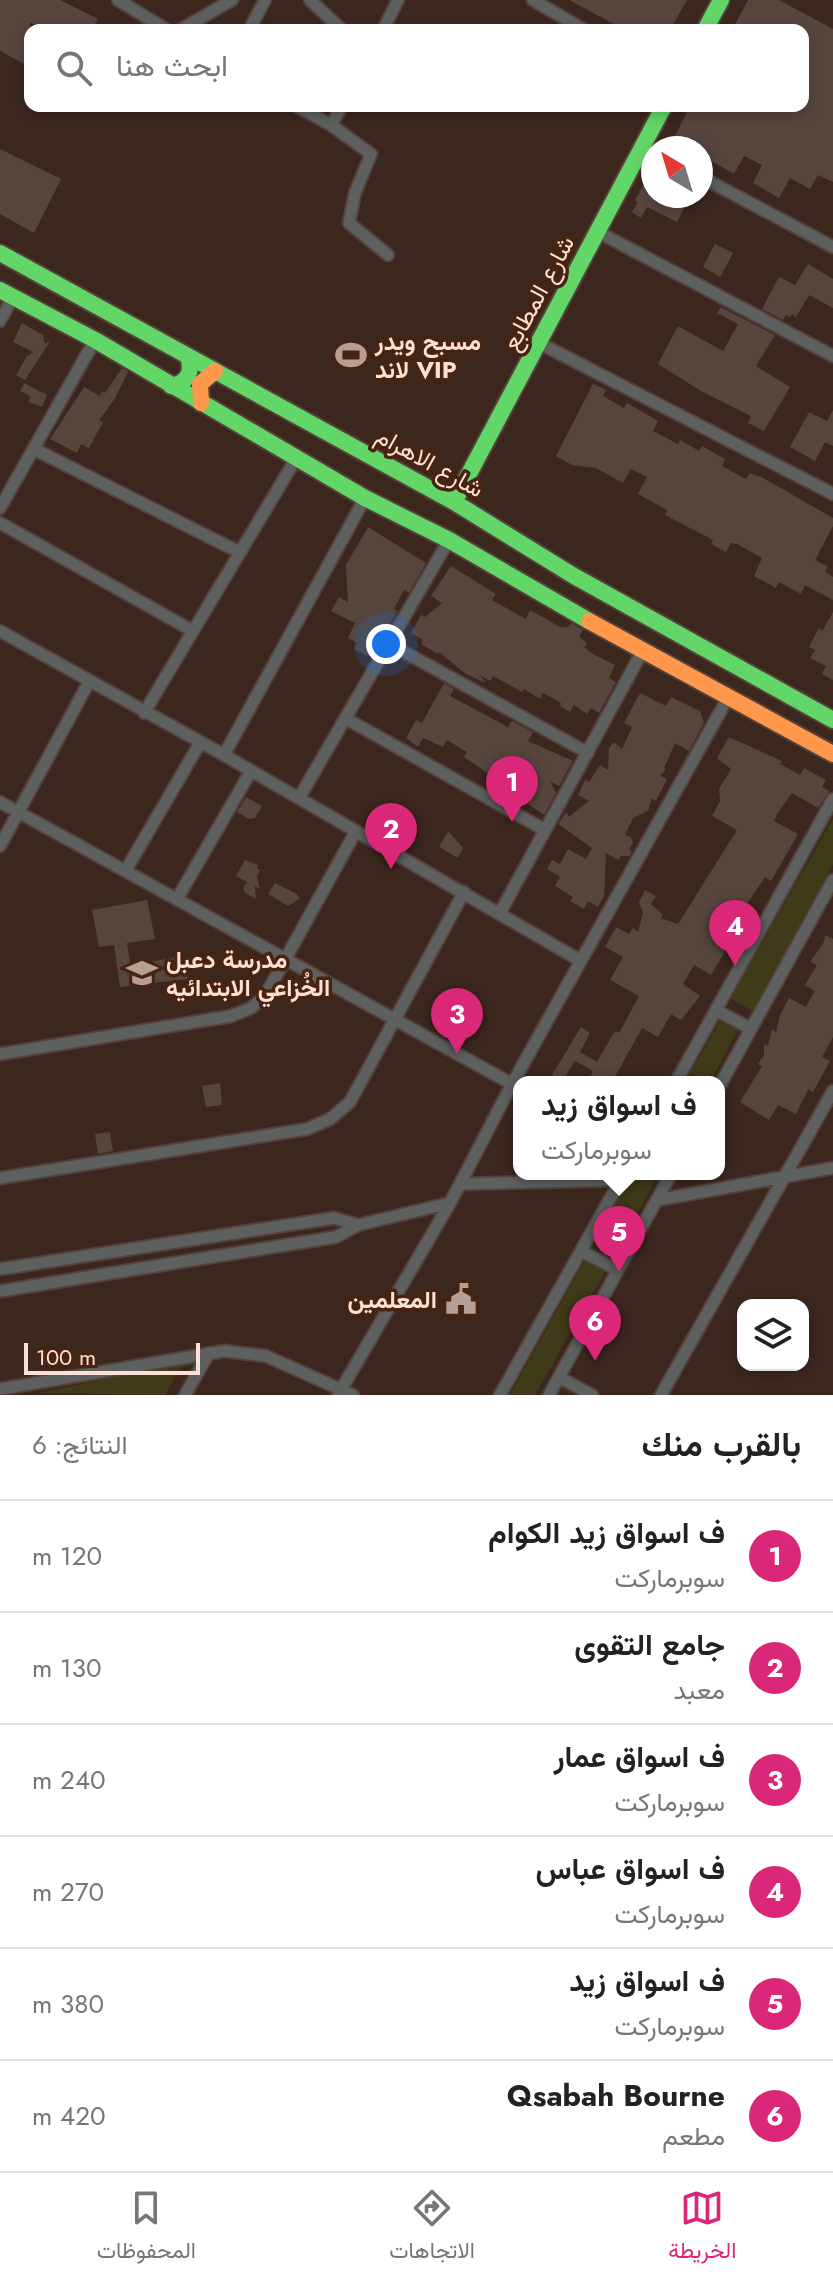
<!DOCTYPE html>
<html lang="ar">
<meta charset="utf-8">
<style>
:root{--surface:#fff;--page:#f2f2f2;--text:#222;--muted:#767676;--line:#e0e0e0;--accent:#db2777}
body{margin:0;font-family:Jost,Vazirmatn,sans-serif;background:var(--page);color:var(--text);direction:rtl}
.controls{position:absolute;right:24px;bottom:24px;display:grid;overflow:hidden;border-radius:16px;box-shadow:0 4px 12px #0003}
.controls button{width:72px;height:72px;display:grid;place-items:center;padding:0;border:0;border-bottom:2px solid var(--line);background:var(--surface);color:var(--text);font:40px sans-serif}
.compass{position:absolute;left:641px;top:136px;width:72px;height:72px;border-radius:50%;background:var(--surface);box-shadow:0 4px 12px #0003;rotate:322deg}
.scale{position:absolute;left:24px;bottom:20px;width:176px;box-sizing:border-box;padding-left:8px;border:4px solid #fae0d5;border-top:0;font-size:22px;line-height:28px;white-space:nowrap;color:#fae0d5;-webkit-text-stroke:6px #492311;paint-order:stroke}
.you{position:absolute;left:386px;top:644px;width:28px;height:28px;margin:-20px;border:6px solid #fff;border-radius:50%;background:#1a73e8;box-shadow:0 0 0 12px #1a73e833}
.badge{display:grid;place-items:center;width:52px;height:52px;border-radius:50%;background:var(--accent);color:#fff;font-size:26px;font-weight:700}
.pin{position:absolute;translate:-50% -66px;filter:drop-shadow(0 2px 4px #0008)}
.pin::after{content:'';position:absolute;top:42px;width:28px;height:24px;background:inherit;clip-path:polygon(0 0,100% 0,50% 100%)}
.popup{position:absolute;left:513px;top:1076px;width:212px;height:104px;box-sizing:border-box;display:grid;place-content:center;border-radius:16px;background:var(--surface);filter:drop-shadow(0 2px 6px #0005);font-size:26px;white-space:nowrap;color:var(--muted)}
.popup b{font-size:30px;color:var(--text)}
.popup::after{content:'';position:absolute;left:50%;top:100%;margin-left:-16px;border:16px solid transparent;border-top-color:var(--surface)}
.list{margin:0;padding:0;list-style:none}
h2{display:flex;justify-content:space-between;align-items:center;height:104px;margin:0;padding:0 32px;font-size:34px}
h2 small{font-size:26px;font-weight:400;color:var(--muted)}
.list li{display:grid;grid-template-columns:52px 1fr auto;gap:24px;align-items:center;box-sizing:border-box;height:112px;padding:0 32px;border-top:2px solid var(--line)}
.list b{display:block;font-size:30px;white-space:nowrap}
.list p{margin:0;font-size:26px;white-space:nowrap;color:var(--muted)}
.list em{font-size:26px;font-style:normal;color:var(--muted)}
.icon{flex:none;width:44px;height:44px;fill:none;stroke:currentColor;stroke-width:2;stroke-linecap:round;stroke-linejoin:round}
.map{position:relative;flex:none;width:833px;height:1395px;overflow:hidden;direction:ltr}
.search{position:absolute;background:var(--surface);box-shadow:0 4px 12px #0003;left:24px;right:24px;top:24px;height:88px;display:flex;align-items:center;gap:20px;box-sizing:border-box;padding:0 28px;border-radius:16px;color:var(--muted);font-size:30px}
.sheet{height:776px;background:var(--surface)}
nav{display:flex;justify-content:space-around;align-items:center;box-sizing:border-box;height:112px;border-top:2px solid var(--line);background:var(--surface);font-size:22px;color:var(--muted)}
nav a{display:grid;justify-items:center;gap:4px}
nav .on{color:var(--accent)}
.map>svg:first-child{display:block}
</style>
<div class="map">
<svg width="833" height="1395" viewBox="0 0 833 1395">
<rect width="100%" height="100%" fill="#3c271e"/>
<path fill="#3f3a18" d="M 833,819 L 833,864 L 753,1011 L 730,998 Z
M 721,1019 L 739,1028 L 710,1082 L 685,1082 Z
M 632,1174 L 659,1174 L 618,1248 L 596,1236 Z
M 585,1260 L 606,1270 L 535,1395 L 510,1395 Z
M 184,1362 L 165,1395 L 39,1393 Z"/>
<path fill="#56453d" d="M 0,0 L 60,0 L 98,19 L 92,30 L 45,30 L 30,22 L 30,67 L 0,51 Z
M 569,0 L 687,0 L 670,30 L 625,30 Z
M 748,0 L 779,0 L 833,29 L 833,182 L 818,175 L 810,189 L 790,178 L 779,198 L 753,183 L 762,165 L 744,156 L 734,174 L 701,155 L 701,148 L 689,148 L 673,140 L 690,106 L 803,106 L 803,30 L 732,30 Z
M 0,149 L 61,179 L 34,233 L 0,214 Z
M 653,167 L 653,196 L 690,196 L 677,222 L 647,207 L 641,218 L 632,212 L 638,202 L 635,200 Z
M 715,244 L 733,253 L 720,277 L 703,267 Z
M 808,264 L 833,279 L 833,308 L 809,295 L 796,317 L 792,314 L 790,317 L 786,315 L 783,320 L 762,309 L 779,277 L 795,285 Z
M 721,307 L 775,335 L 756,366 L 790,387 L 764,431 L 748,423 L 751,416 L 701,391 L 658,364 L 678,326 L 723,351 L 738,324 L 717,313 Z
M 22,323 L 43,335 L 45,344 L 51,340 L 25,380 L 16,375 L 27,356 L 33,352 L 13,342 Z
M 122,368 L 128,372 L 114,400 L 99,420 L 103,422 L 89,448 L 81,444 L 77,453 L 50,439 L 84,387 L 100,396 L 102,391 L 105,393 Z
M 24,383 L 47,395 L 42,407 L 29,402 L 30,396 L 20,391 Z
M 593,384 L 606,390 L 603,396 L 624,408 L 627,403 L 658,421 L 653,431 L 678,444 L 680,440 L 699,451 L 702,446 L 725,459 L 722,466 L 746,479 L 750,473 L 763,478 L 833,518 L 833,526 L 815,560 L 828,567 L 825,572 L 833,577 L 833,600 L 805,585 L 801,594 L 779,582 L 776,588 L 754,576 L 762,558 L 737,544 L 731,543 L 726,552 L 711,544 L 713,540 L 665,515 L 667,510 L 638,494 L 647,477 L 631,469 L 623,483 L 596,468 L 572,465 L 556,456 Z
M 833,410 L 833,446 L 825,442 L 815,461 L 790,447 L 809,412 L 827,421 Z
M 368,527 L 426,563 L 409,593 L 404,590 L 394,609 L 398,611 L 368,656 L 354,649 L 357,643 L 348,638 L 355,623 L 331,611 L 339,597 L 348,602 L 346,565 Z
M 451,566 L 496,594 L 492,600 L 526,619 L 530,610 L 560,627 L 568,627 L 571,623 L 583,630 L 579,636 L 587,644 L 584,647 L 593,654 L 615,665 L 609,678 L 616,682 L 599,713 L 591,708 L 587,714 L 574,705 L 570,712 L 560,706 L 561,703 L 543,693 L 540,699 L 524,689 L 522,692 L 493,676 L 490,681 L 480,675 L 486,683 L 466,674 L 439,652 L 438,654 L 421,644 L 423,640 L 411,633 L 421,615 L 425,617 L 442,603 L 431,596 Z
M 833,612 L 833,680 L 822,674 L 826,666 L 810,658 L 815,650 L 809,647 L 819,628 L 823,630 Z
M 444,683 L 454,689 L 450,696 L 508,727 L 512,721 L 533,732 L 528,741 L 573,761 L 559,786 L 550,781 L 556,793 L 544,815 L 528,804 L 522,804 L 503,794 L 507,788 L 493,781 L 495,778 L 464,757 L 467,752 L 447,740 L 443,747 L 423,738 L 418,747 L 406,738 L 416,720 L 422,723 Z
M 640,693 L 666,706 L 671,697 L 700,711 L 704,723 L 689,751 L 675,743 L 664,768 L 666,769 L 660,776 L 667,779 L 656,801 L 652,798 L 648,811 L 633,818 L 625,835 L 631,837 L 633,843 L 629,849 L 632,851 L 630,856 L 621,856 L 618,860 L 606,853 L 604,896 L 598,907 L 588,901 L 584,909 L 570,901 L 573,897 L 555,886 L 560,877 L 547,869 L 552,860 L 560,864 L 568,849 L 586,859 L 592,848 L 558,824 L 566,812 L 569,817 L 589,801 L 578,795 L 585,780 L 589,782 L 600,765 L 608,770 L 609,748 L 614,742 L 622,749 L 632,727 L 624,723 Z
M 729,737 L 782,761 L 780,764 L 800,775 L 804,768 L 826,780 L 822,787 L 829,791 L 818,808 L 792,793 L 779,811 L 774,821 L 798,834 L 771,881 L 765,877 L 745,907 L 747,909 L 728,939 L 731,941 L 711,975 L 694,965 L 683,984 L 700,996 L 681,1020 L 671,1014 L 658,1037 L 642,1028 L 612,1082 L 587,1082 L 593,1071 L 575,1061 L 562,1082 L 552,1075 L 581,1027 L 590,1033 L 580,1052 L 597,1062 L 615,1031 L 619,1033 L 639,996 L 610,980 L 623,957 L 605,947 L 616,927 L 629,934 L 633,928 L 638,932 L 643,913 L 639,902 L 645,890 L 656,896 L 651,904 L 663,915 L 661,918 L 678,924 L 737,830 L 712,816 L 720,801 L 719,789 L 731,769 L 717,758 Z
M 246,797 L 262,806 L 255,818 L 249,819 L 237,812 Z
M 448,831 L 463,848 L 458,858 L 439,847 Z
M 245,860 L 258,865 L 257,869 L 260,870 L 257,877 L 260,889 L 255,886 L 256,899 L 245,893 L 243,888 L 247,882 L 236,876 Z
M 275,883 L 297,894 L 299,899 L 288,906 L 268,894 Z
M 147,900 L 155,939 L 127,943 L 130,965 L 184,956 L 188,979 L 120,987 L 114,945 L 99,947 L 92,910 Z
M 825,935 L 833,939 L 833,1037 L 822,1057 L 830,1061 L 813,1092 L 808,1090 L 796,1114 L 778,1105 L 769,1120 L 740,1102 L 762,1066 L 758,1064 L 764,1055 L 764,1044 L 768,1046 L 772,1029 L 776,1032 L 780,1015 L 789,998 L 806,1007 L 815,991 L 805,985 L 817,965 L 810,962 L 824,942 Z
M 220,1083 L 222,1105 L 206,1107 L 202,1086 Z
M 110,1132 L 113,1151 L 98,1154 L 95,1134 Z"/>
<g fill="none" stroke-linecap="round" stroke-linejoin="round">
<defs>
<path id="street" d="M 118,0 L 167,30
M 310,0 L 342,30
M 533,0 L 584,30
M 180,30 L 232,0
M 249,30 L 265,0
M 383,30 L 398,0
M 296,106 L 331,125
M 342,106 L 331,125 L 371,154 L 355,193 L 349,223 L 388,255
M 701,177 L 833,247
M 598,232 L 833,356
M 0,321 L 13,297
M 539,343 L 833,494
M 34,449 L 239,552
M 0,508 L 95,340
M 0,523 L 193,631
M 0,631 L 224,755 L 581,961
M 388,643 L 588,753
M 144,713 L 297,457
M 345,718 L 545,830
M 224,755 L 365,498
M 299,798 L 449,540
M 0,802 L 512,1084
M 0,846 L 89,682
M 126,870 L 200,743
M 177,899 L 251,771
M 500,913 L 642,652
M 716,1010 L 751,1029
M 0,1054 L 231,1016 L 251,1008 L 265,996 L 356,831
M 676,1082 L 833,799
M 719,1087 L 833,880
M 0,1178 L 307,1129 L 330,1119 L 350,1102 L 464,892
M 460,1184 L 621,1180
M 657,1200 L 833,1168
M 581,1251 L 618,1270
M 0,1269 L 334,1218 L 358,1225
M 0,1291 L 336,1237 L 358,1225 L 450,1203
M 559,1377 L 592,1395
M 0,1389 L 225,1351 L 266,1356 L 353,1395
M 185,1395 L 209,1353
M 338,1395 L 450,1203 L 512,1084 L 729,696
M 500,1395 L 624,1174
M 549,1395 L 671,1174
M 661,1395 L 833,1091"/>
<path id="fast" d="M 705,30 L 721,0
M 0,253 L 454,502 L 574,576 L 833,720
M 0,290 L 95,340 L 365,498 L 449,540 L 589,621
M 171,386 C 188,383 193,372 188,356
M 454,502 L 664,106"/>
<path id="slow" d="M 201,403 L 200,384 L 215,371
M 589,621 L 833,754"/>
</defs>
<use href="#street" stroke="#54423a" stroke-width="15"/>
<use href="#fast" stroke="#54423a" stroke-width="20"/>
<use href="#slow" stroke="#54423a" stroke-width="20"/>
<use href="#street" stroke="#5e6060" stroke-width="11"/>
<use href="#fast" stroke="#63d668" stroke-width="16"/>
<use href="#slow" stroke="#ff974d" stroke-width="16"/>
</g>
<defs>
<symbol id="stadium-bare" viewBox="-9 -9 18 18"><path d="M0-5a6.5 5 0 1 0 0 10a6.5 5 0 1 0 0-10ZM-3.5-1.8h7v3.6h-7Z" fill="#b89f95" stroke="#492311" stroke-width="2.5" paint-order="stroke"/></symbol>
<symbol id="school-bare" viewBox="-9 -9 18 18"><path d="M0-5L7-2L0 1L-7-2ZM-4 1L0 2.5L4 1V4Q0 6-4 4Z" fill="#b89f95" stroke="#492311" stroke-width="2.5" paint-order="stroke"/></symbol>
<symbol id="civic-bare" viewBox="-9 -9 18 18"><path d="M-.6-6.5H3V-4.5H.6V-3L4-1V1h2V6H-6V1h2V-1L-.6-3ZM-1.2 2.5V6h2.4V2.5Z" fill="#b89f95" stroke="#492311" stroke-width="2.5" paint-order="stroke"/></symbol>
</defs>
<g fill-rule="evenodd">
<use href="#stadium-bare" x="329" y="333" width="44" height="44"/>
<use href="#school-bare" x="120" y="951" width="44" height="44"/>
<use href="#civic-bare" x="439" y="1277" width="44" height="44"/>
</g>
<g text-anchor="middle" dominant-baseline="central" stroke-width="7" stroke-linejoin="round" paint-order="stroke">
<g font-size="24" fill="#fae0d5" stroke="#492311">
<text transform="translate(538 293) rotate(-62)">شارع المطابع</text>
<text transform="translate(430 462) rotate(29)">شارع الاهرام</text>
</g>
<g font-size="24" font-weight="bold" fill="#fae0d5" stroke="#492311" text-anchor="start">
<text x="375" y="341">مسبح ويدر<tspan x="375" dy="28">لاند VIP</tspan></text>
<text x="166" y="959">مدرسة دعبل<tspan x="166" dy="28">الخُزاعي الابتدائيه</tspan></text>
<text x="437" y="1299" text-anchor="end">المعلمين</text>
</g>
</g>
</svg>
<div class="controls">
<button><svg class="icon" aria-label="layers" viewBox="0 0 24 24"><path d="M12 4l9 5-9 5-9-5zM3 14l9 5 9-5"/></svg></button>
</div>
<svg class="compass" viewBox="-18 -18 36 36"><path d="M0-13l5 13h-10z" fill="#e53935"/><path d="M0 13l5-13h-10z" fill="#767676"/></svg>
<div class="scale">100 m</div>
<div class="you"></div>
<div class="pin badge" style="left:512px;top:822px">1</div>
<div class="pin badge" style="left:391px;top:869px">2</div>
<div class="pin badge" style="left:457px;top:1054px">3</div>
<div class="pin badge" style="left:735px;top:966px">4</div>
<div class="pin badge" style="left:619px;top:1272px">5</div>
<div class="popup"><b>ف اسواق زيد</b>سوبرماركت</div>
<div class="pin badge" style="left:595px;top:1361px">6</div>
<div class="search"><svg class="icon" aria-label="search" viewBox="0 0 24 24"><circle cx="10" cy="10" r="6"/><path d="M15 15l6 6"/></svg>ابحث هنا</div>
</div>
<section class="sheet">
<h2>بالقرب منك<small>النتائج: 6</small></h2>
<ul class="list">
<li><span class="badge">1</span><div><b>ف اسواق زيد الكوام</b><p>سوبرماركت</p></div><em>120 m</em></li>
<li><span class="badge">2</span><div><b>جامع التقوى</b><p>معبد</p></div><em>130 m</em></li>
<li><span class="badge">3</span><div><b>ف اسواق عمار</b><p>سوبرماركت</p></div><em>240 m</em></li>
<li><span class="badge">4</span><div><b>ف اسواق عباس</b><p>سوبرماركت</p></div><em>270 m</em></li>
<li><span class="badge">5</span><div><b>ف اسواق زيد</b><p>سوبرماركت</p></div><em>380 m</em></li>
<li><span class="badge">6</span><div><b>Qsabah Bourne</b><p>مطعم</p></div><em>420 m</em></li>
</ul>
</section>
<nav>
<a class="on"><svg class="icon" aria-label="map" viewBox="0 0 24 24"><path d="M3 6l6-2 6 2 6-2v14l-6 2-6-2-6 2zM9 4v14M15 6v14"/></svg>الخريطة</a>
<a><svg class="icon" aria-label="directions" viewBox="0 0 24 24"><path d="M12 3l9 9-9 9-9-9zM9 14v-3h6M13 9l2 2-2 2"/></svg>الاتجاهات</a>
<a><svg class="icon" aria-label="saved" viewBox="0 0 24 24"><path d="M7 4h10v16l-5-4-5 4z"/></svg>المحفوظات</a>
</nav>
